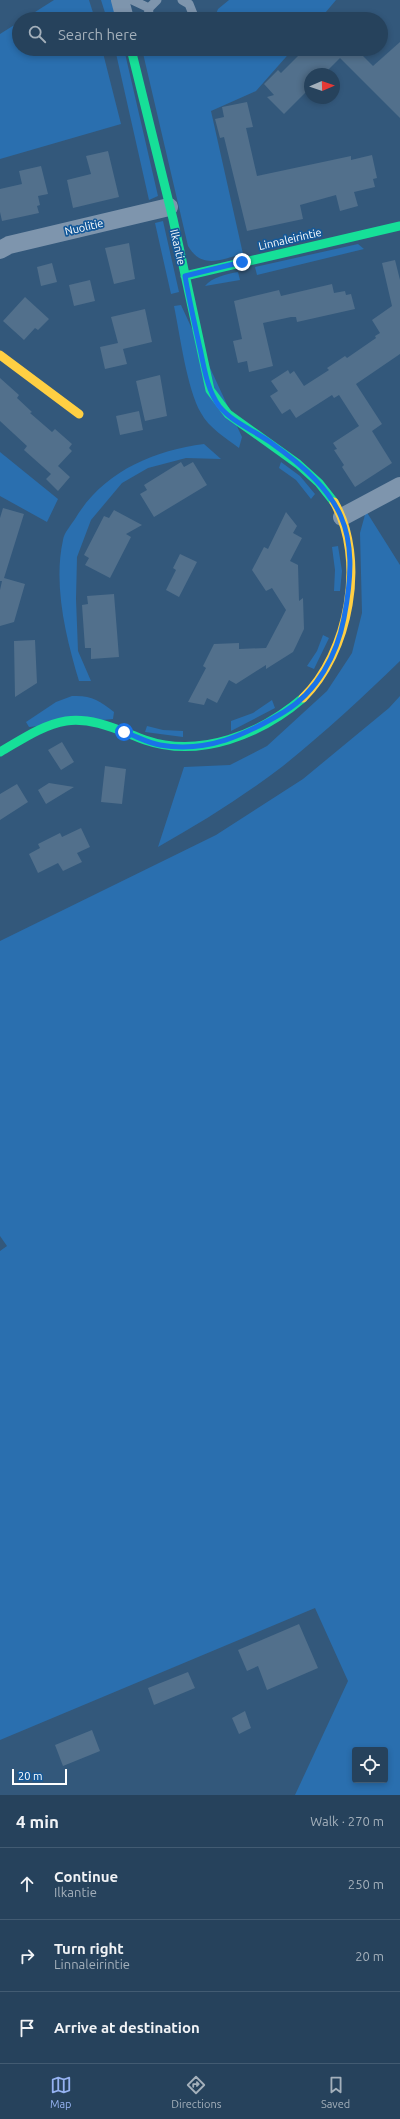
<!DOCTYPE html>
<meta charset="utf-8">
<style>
:root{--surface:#26425c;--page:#324d65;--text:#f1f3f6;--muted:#a4b0bb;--line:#425b72;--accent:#95b2f1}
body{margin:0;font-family:Ubuntu,sans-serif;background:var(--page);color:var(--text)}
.controls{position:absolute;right:12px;bottom:12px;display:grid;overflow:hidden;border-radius:4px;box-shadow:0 2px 6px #0003}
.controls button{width:36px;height:36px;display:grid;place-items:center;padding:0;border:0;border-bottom:1px solid var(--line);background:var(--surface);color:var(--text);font:20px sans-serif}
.compass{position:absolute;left:304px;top:68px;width:36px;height:36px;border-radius:50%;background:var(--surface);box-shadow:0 2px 6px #0003;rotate:88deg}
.scale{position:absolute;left:12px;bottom:10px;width:55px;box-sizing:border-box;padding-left:4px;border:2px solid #fff;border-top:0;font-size:11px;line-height:14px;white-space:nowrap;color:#fff;-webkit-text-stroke:3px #155999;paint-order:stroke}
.stop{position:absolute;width:12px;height:12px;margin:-9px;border:3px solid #1a73e8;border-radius:50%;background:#fff}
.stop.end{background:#1a73e8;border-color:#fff;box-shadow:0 1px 4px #0008}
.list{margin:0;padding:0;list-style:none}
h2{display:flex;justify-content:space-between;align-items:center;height:52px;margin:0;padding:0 16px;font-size:17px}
h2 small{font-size:13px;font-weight:400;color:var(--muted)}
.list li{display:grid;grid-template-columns:26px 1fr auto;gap:12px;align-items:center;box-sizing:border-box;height:72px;padding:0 16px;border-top:1px solid var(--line)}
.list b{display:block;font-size:15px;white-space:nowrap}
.list p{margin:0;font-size:13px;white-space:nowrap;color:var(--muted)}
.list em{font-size:13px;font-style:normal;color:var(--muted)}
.icon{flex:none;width:22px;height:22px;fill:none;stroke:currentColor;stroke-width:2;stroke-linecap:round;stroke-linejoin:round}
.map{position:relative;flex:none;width:400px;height:1795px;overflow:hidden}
.search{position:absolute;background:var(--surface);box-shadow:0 2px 6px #0003;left:12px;right:12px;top:12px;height:44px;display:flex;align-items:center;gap:10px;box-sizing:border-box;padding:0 14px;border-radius:22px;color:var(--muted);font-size:15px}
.sheet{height:268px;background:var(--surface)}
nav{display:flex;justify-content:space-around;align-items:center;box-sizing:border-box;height:56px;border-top:1px solid var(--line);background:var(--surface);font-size:11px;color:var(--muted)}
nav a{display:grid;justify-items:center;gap:2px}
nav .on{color:var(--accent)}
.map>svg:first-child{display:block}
</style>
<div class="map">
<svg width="400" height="1795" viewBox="0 0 400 1795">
<rect width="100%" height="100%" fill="#33587b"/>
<path fill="#2a6faf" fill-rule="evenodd" d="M 54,0 L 89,0 L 95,19 L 24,19 Z
M 101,0 L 112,0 L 117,19 L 107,19 Z
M 229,0 L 336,0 L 320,19 L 214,19 L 218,9 Z
M 19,22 L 19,49 L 102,49 L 121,124 L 0,159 L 0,34 Z
M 115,49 L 124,49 L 158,196 L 149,200 Z
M 142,49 C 159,49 176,58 192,49 L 293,49 L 256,91 L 211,111 L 243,254 C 221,259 202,270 188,246 Z
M 163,221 L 179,292 L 171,294 L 155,223 Z
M 358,244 L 364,249 L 257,275 L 255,267 Z
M 238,272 L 240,280 L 205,286 C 212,277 227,274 238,272 Z
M 181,305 L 242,437 L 239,448 C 226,438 209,428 201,413 C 187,389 180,335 174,306 Z
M 204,444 L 221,459 L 186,458 L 148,468 L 122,483 L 91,520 L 77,557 L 76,599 L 78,651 L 91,681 L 79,681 C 66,638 53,585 63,540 C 64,533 71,525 75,519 C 103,472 152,451 204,444 Z
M 0,452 L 58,499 L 47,522 L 0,496 Z
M 281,462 L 300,476 L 315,494 L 311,499 L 296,480 L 279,468 Z
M 366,511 L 400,565 L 400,661 C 362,698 324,733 283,766 C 244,796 201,823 158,847 L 184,767 L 230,765 L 267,746 L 327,691 L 352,653 L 362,613 L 360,533 Z
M 338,546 L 342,571 L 340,591 L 334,591 L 335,570 L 332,547 Z
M 323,635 L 329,638 L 314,669 L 307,666 L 317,651 Z
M 72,696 C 91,695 99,700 114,712 L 113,719 L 29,727 L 26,722 L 56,702 Z
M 400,696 L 400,1795 L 295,1795 L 348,1681 L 315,1608 L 0,1740 L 0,1251 L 7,1246 L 0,1236 L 0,941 L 216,835 L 303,779 L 389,708 ZM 355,1750 L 385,1750 L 385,1780 L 355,1780 Z
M 272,700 L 275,708 L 231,731 L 231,721 L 253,713 Z
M 147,726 L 163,730 L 183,731 L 183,737 L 145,732 Z"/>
<path fill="#52708c" d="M 400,42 L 400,118 L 340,58 L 324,74 L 310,74 L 310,88 L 284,114 L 267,97 L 274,95 L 264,84 L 278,70 L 281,73 L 305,49 L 356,49 L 373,66 Z
M 247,102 L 253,127 L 246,128 L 257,176 L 351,156 L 351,160 L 372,155 L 377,178 L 373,179 L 375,187 L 354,192 L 358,206 L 340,211 L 336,195 L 300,205 L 303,219 L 247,231 L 224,137 L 220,138 L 215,119 L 224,117 L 222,107 Z
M 108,151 L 119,197 L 73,208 L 67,180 L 91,174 L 86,156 Z
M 41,166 L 48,194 L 38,196 L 40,205 L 37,206 L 39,213 L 2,221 L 0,212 L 0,189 L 22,184 L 19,171 Z
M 129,243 L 135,279 L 114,284 L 105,248 Z
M 395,260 L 400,280 L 400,354 L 356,384 L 382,424 L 372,431 L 392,463 L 355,487 L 342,467 L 344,465 L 334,450 L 337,449 L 333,443 L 359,426 L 339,395 L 334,398 L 332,395 L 296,418 L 290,409 L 282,414 L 270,396 L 278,391 L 271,381 L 288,370 L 290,374 L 294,371 L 304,386 L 329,370 L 327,368 L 345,356 L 347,358 L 376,338 L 375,336 L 380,333 L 372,320 L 392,306 L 382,263 Z
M 52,263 L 57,282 L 41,286 L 37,267 Z
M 90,280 L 95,301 L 74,306 L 69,285 Z
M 332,284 L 334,293 L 345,291 L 346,295 L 351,294 L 355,309 L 297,322 L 296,317 L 291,317 L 263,323 L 273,366 L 249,372 L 247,361 L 238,363 L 233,341 L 242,339 L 234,301 L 279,290 L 281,296 Z
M 25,297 L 49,319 L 38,330 L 35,328 L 24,340 L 3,321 Z
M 145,309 L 152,342 L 123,349 L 127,364 L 105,369 L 100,347 L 118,343 L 111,317 Z
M 160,375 L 167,416 L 145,421 L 136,381 Z
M 0,378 L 19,395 L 17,398 L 32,412 L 30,413 L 52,432 L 55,429 L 72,444 L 69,448 L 72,451 L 58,466 L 70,477 L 58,491 L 46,479 L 51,474 L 24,450 L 27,446 L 0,421 Z
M 139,411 L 143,430 L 120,435 L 116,416 Z
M 181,462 L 184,467 L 193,462 L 207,485 L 154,517 L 140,494 L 147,490 L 144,485 Z
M 3,508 L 24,514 L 4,578 L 25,584 L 14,622 L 0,626 L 0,590 L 2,581 L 0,581 L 0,518 Z
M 114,510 L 142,525 L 126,534 L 131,537 L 110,578 L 85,565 L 89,558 L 84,555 L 104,516 L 109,518 Z
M 286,512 L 297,526 L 293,533 L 302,538 L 290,561 L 298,565 L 299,601 L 303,598 L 304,629 L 296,646 L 293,652 L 266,669 L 266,665 L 236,684 L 229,680 L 217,703 L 207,698 L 204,705 L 188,702 L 206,668 L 203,666 L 214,644 L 239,643 L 239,649 L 266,648 L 286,610 L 272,588 L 266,591 L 252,570 L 264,547 L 268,549 Z
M 180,554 L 197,562 L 179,597 L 166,590 L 176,570 L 173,568 Z
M 114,594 L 119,657 L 91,659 L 91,648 L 85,648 L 82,605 L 88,604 L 87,596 Z
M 35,640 L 37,683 L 15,697 L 14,641 Z
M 62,742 L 74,762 L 61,770 L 48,750 Z
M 105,766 L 126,769 L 122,804 L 101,802 Z
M 49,783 L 74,787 L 46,804 L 38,790 Z
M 17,784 L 28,802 L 0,820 L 0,794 Z
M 81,828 L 90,847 L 77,853 L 82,862 L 63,871 L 58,863 L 38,873 L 29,854 L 40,848 L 38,844 L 60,833 L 62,837 Z
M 299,1624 L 318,1668 L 267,1690 L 258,1666 L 247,1671 L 238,1650 Z
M 188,1672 L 195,1688 L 154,1705 L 148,1688 Z
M 245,1711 L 251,1728 L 239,1734 L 232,1718 Z
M 92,1730 L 100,1751 L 63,1766 L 55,1745 Z"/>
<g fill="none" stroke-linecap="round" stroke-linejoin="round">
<path stroke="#7e95ad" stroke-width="9" d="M 132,0 L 149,8
M 182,0 L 189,4 L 195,19
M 148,19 L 149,8 L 157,0"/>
<path stroke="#7e95ad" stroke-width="18" d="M 120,0 L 125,19
M 0,250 L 9,245 L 169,207
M 342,517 L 400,486"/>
<path stroke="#16e098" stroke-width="9" d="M 131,49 L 173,219 L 210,390 L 228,414 L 298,464 L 319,483 L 334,502
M 185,276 L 400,226
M 0,752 C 21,740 42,725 66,721 C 94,717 120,731 145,740 C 200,759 261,734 303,698"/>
<path stroke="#ffcf43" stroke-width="9" d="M 0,355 L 79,414
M 303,698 C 349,653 367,559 334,502"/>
</g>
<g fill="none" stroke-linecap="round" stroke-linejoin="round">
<path stroke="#1a73e8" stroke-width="5" d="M 124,732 C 136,736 148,743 160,745 C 208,753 245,735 284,712 C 317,692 337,655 344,618 C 361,529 343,494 270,442 C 253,430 232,422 219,406 C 206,388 204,365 199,344 C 194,321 189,299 185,276 L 242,262"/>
</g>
<g text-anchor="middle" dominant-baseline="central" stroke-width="3.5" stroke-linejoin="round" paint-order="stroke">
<g font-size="11" fill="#fff" stroke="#155999">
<text transform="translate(84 227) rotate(-13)">Nuolitie</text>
<text transform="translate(290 239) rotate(-13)">Linnaleirintie</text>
<text transform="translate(178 247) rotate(77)">Ilkantie</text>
</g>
</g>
</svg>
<div class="controls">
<button><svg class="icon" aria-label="locate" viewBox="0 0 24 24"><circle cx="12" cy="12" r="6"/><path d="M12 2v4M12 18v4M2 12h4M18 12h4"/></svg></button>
</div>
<svg class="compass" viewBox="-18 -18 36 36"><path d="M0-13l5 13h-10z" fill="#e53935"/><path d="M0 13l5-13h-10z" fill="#a4b0bb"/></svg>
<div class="scale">20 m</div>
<div class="stop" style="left:124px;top:732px"></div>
<div class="stop end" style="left:242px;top:262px"></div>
<div class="search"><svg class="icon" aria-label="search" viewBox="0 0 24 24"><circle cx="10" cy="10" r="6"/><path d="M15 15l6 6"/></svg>Search here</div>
</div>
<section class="sheet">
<h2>4 min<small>Walk · 270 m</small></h2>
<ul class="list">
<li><svg class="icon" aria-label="ahead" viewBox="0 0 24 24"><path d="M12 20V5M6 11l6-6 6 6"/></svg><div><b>Continue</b><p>Ilkantie</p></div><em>250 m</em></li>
<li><svg class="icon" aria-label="right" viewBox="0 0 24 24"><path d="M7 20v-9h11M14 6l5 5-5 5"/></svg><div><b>Turn right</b><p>Linnaleirintie</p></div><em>20 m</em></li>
<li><svg class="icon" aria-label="arrive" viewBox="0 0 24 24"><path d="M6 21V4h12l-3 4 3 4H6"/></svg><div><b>Arrive at destination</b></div></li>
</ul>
</section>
<nav>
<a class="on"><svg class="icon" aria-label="map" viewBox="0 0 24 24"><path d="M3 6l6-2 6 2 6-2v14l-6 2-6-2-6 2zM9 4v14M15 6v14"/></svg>Map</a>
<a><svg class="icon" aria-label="directions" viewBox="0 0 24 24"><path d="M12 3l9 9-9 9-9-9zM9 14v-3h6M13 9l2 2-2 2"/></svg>Directions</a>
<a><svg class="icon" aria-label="saved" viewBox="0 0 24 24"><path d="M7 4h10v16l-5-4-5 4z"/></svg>Saved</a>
</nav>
